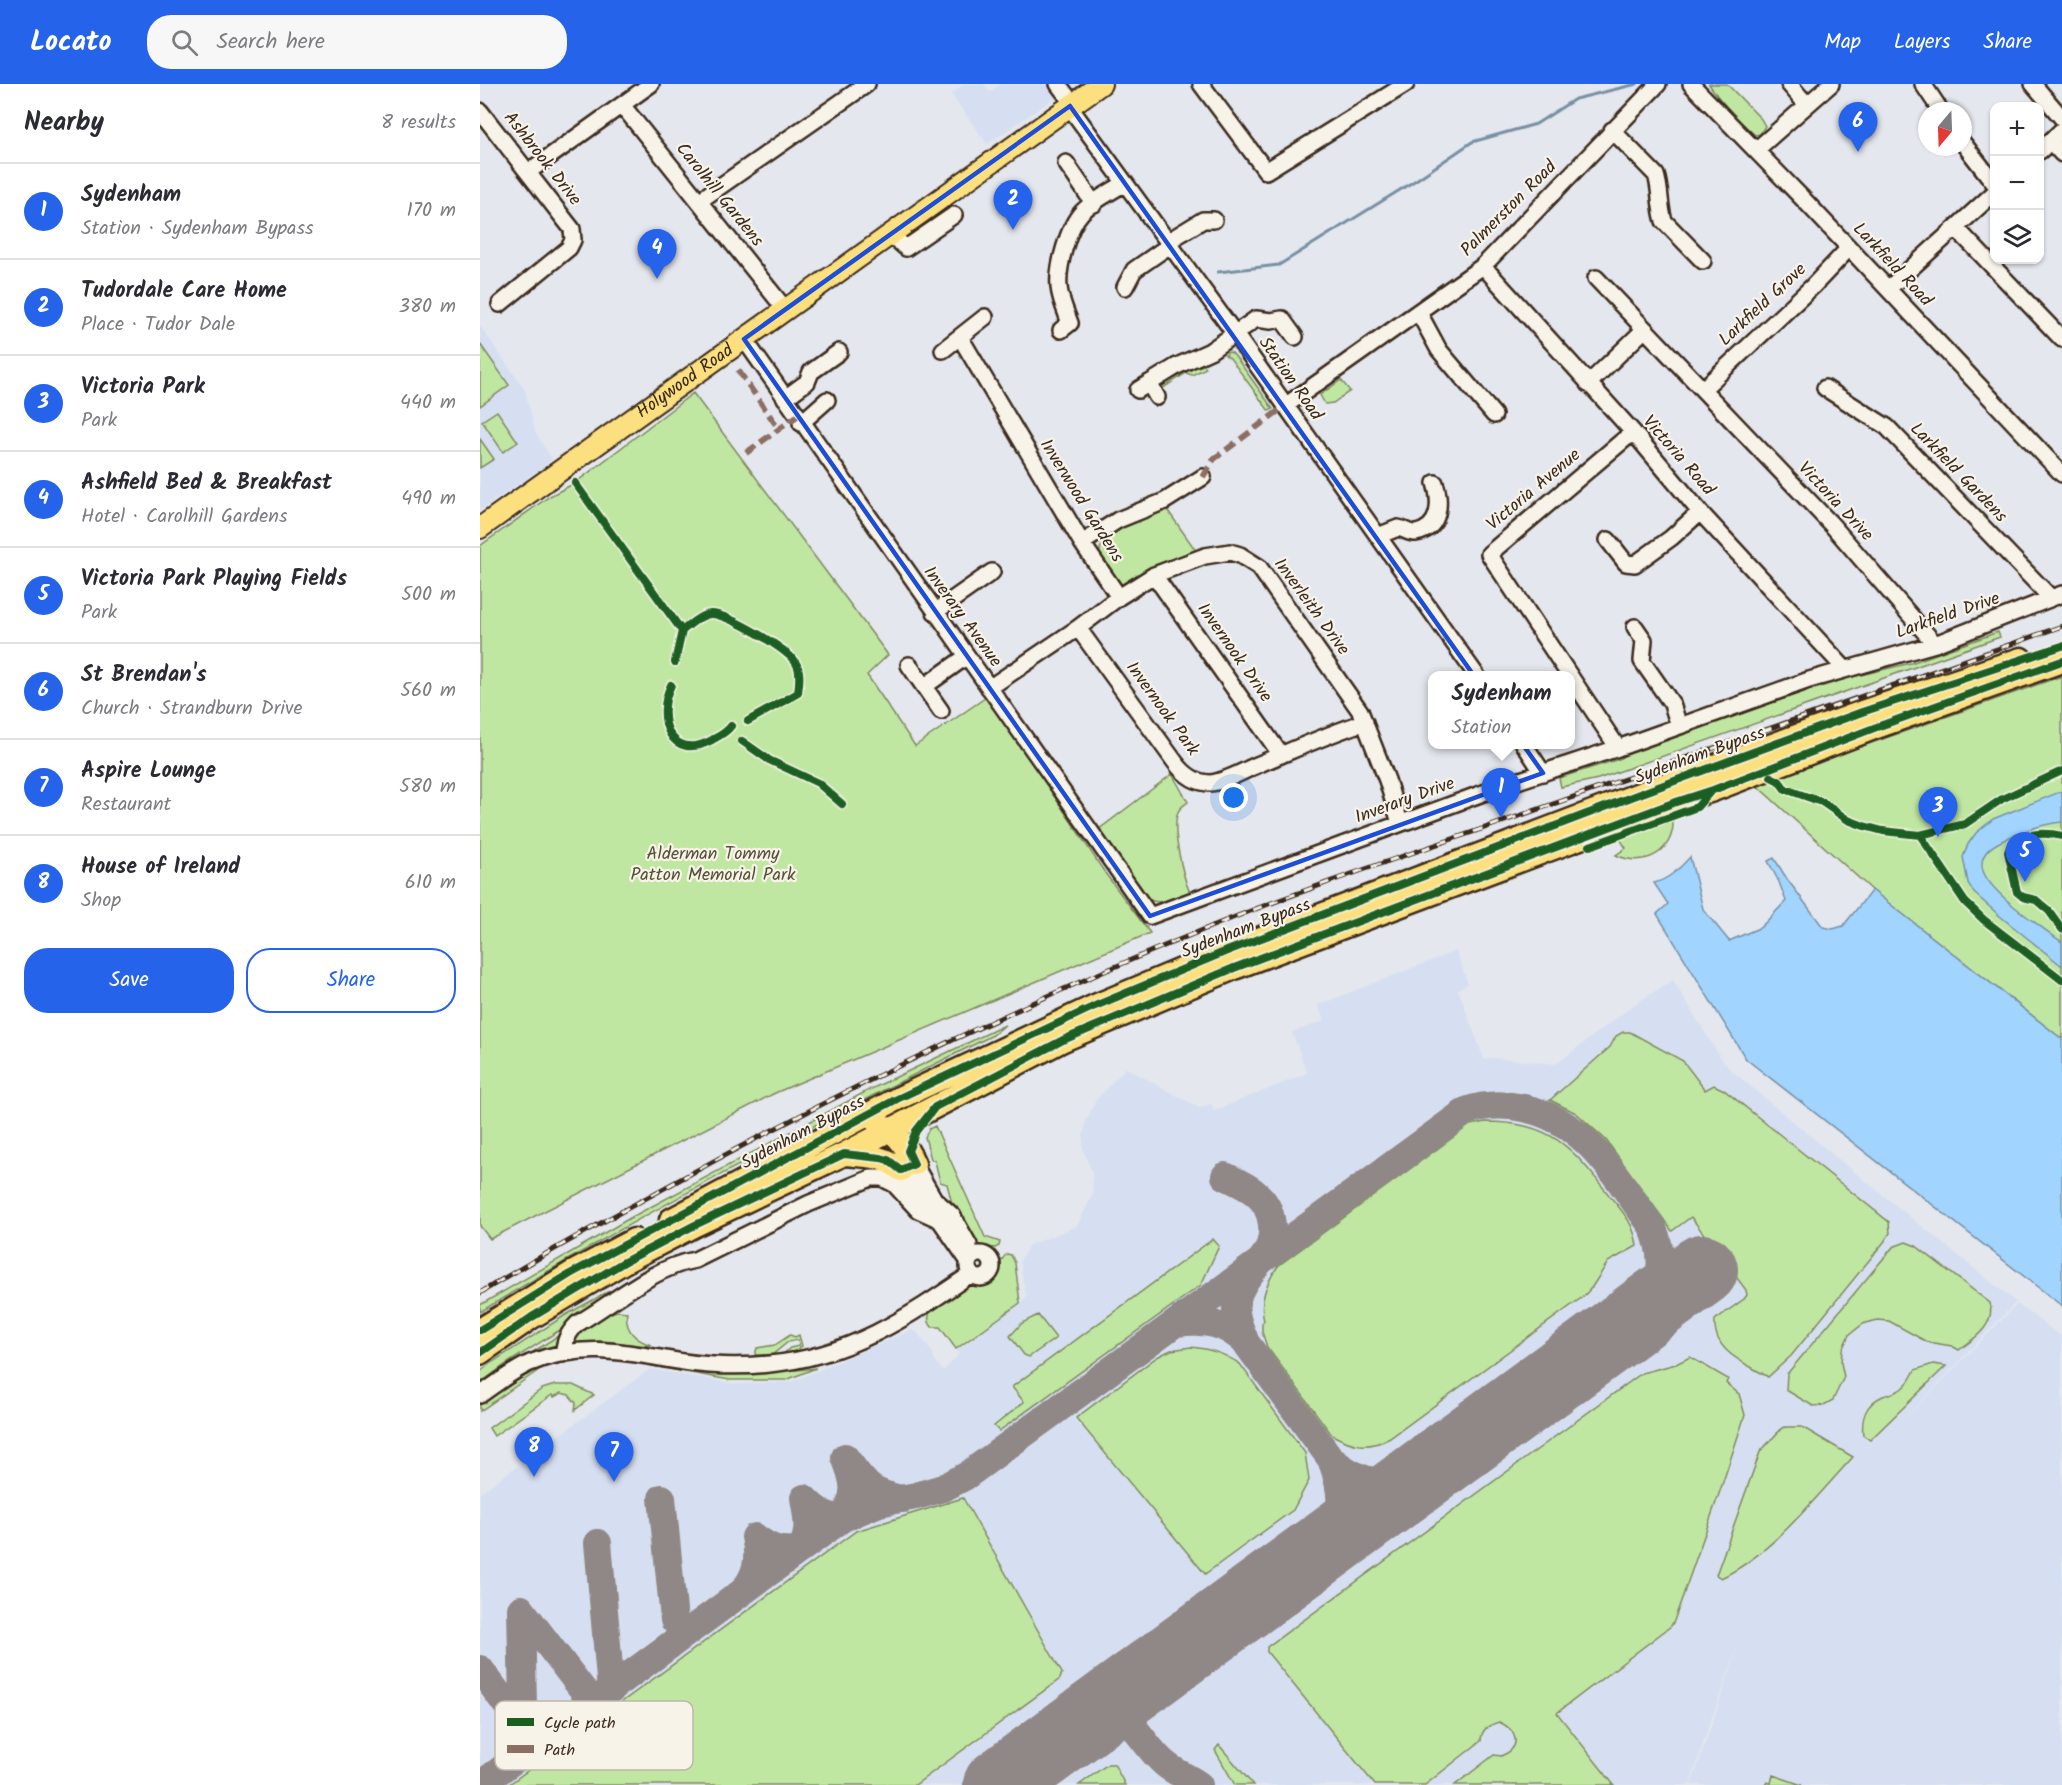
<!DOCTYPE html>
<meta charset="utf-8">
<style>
:root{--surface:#fff;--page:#f7f7f7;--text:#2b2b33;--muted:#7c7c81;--line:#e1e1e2;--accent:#2563eb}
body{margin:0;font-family:Kalam,sans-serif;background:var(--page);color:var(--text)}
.controls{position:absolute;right:18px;top:18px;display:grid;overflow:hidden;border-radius:12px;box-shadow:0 2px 4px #0004}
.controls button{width:54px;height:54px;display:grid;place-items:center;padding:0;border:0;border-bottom:2px solid var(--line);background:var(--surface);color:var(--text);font:30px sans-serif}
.compass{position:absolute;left:1438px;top:18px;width:54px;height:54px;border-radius:50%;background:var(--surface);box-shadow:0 2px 4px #0004;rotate:199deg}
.you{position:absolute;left:754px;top:714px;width:21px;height:21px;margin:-15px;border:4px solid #fff;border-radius:50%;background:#1a73e8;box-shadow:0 0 0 9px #1a73e833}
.badge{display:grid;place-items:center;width:39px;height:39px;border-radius:50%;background:var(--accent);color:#fff;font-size:20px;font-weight:700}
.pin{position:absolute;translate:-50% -50px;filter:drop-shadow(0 2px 3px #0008)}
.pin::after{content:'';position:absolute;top:32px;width:21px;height:18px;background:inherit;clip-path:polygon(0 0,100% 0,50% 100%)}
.popup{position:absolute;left:948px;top:587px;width:147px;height:78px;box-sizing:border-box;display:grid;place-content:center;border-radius:12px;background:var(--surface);filter:drop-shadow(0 2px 4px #0005);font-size:20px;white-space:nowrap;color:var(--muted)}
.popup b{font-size:22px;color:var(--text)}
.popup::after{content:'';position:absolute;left:50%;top:100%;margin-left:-12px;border:12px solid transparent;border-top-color:var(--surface)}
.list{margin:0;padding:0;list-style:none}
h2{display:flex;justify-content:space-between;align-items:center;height:78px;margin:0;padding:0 24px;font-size:26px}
h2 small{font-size:20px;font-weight:400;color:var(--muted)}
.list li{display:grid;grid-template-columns:39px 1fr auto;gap:18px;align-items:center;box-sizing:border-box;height:96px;padding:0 24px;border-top:2px solid var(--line)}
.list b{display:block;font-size:22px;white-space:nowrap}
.list p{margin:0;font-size:20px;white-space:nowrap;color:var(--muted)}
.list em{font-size:20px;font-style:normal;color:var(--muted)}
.actions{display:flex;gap:12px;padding:18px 24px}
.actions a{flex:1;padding:14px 0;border:2px solid var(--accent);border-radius:24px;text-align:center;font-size:21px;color:var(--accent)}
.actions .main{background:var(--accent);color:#fff}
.icon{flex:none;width:33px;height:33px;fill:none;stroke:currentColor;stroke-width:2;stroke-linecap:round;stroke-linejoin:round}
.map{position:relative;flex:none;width:1582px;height:1701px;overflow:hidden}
header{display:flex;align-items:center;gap:36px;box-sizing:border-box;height:84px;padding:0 30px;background:var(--accent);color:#fff}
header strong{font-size:28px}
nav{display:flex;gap:33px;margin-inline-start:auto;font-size:21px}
.search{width:420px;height:54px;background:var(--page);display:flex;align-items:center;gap:15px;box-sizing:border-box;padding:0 21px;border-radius:24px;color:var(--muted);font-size:22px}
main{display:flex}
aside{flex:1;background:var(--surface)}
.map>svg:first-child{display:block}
</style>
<header>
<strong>Locato</strong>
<div class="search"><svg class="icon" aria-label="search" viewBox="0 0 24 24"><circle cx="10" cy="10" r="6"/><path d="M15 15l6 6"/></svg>Search here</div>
<nav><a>Map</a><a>Layers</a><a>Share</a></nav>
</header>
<main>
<aside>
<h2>Nearby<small>8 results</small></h2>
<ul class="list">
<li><span class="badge">1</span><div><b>Sydenham</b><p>Station · Sydenham Bypass</p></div><em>170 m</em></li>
<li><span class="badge">2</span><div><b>Tudordale Care Home</b><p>Place · Tudor Dale</p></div><em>380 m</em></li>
<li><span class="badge">3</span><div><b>Victoria Park</b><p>Park</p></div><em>440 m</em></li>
<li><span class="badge">4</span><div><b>Ashfield Bed &amp; Breakfast</b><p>Hotel · Carolhill Gardens</p></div><em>490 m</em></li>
<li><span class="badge">5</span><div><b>Victoria Park Playing Fields</b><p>Park</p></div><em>500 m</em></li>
<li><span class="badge">6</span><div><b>St Brendan's</b><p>Church · Strandburn Drive</p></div><em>560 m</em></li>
<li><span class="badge">7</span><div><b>Aspire Lounge</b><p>Restaurant</p></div><em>580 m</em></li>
<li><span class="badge">8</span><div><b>House of Ireland</b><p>Shop</p></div><em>610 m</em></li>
</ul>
<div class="actions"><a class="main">Save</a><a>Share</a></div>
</aside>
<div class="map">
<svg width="1582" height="1701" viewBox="0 0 1582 1701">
<rect width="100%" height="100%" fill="#e4e7ed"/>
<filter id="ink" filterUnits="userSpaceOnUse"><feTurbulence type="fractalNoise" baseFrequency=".0167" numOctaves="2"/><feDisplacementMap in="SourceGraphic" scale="12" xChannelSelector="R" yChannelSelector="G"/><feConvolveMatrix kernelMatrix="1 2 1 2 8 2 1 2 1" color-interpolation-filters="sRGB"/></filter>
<g filter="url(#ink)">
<path fill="#d6dff1" d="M 484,0 L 504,0 L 510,8 L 521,0 L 595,0 L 507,60 L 471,10 Z
M 0,242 L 45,306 L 55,348 L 72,375 L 63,383 L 0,427 Z
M 976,867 L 988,900 L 978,905 L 1004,975 L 1014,974 L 1076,980 L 1155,920 L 1193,896 L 1242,976 L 1252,987 L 1368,1083 L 1536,1218 L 1416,1344 L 1537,1220 L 1582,1253 L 1582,1701 L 1211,1701 L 1261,1554 L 1229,1642 L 1210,1701 L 0,1701 L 0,1409 L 170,1285 L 256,1300 L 311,1298 L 431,1246 L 437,1248 L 452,1268 L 455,1277 L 463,1287 L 479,1270 L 476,1265 L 546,1214 L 540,1177 L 549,1161 L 597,1142 L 613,1110 L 612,1089 L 603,1065 L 603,1052 L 606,1037 L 616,1016 L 646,984 L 720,1024 L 731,1020 L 734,1027 L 827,989 L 812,948 L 844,937 L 838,921 Z"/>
<path fill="#c0e7a2" stroke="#7e8860" stroke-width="1.5" d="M 1229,0 L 1247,0 L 1281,35 L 1285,42 L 1280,50 L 1275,51 C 1258,36 1241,19 1229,0 Z
M 0,260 L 29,301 L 0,322 Z
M 749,268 L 752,269 L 758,276 L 793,325 L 789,327 L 750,274 L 745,271 Z
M 724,281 L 726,284 L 712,291 L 706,289 L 680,306 C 684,290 710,285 724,281 Z
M 861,296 L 870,307 L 853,319 L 845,320 L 840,311 Z
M 213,309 L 408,571 L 387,591 L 435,662 L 508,612 L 625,789 L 670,849 L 295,1009 L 10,1155 L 0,1142 L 0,462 L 70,412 L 95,399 Z
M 17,327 L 38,358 L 23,368 L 2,337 Z
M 0,355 L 14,375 L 0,384 Z
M 686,424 L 717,468 L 682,479 L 640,504 C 617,471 607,466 645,442 L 644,440 Z
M 1518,548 L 1520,553 L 1118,695 L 1081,703 L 1079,694 L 1139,675 L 1152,666 L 1315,611 L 1372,593 L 1431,579 Z
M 1582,592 L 1582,955 L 1392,806 L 1275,700 Z
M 692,690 L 708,718 C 704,721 700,723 698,728 C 691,744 703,793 710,809 C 700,812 684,820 673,817 C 661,814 627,760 618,746 Z
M 1193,737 C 1194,769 1163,784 1136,771 L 1146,764 L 1140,755 Z
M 525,941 L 513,951 C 339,1038 166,1126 0,1228 L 0,1221 L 150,1134 L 389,1006 Z
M 1143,948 L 1150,948 L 1203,977 L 1225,1006 L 1234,1001 L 1244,1006 L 1409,1138 L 1410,1149 L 1404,1158 L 1311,1272 L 1288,1293 C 1266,1279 1232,1268 1235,1236 L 1264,1215 L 1267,1211 L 1266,1206 L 1211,1133 L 1192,1147 L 1126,1056 L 1096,1029 L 1070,1016 L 1130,963 L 1136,952 Z
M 1005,1038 C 1071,1038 1091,1062 1129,1111 C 1143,1128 1154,1139 1157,1162 L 1128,1178 L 1112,1203 L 1104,1212 L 910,1354 C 887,1366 874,1362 852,1351 L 787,1263 L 782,1248 L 782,1239 L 784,1237 C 779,1217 786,1199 798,1182 L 990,1041 Z
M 455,1042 L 505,1153 L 520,1158 L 519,1162 L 515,1164 L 493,1161 L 486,1144 L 485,1133 L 470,1124 L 473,1123 L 467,1100 L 460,1098 L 455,1077 L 451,1075 L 445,1053 L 449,1045 Z
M 733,1155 L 739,1162 L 721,1201 L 519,1347 L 514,1342 L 544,1318 L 532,1303 Z
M 1426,1158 L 1436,1162 L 1510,1219 C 1515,1242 1495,1254 1479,1266 L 1472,1262 L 1447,1258 L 1409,1237 L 1397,1236 L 1383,1240 L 1369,1251 L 1362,1266 L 1361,1279 L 1364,1293 L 1353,1316 L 1344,1321 L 1333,1322 L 1306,1306 L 1307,1290 L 1413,1163 Z
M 527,1170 L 531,1171 L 535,1179 L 540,1219 L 476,1265 L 460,1243 L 452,1243 C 437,1226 474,1208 487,1199 C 492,1199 498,1201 502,1200 C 519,1197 516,1178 527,1170 Z
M 127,1208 L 124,1218 L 26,1280 L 0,1299 L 0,1288 L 11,1279 L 84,1232 Z
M 137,1227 L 147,1228 C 144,1246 156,1257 172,1261 C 154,1263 137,1257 118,1257 C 109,1258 99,1262 90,1258 L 90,1254 L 121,1232 Z
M 558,1231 L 576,1254 L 549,1273 L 544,1271 L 530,1252 L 542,1239 Z
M 84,1248 L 80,1264 L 17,1291 Z
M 310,1251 L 315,1253 L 319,1251 L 322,1262 L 312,1270 L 301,1272 L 310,1264 L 319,1262 L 318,1256 L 308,1258 L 292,1271 L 275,1271 L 277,1264 L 295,1261 Z
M 711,1263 C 730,1265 743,1269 760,1280 L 825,1369 L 829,1396 L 813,1426 L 725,1490 L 596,1334 L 677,1273 L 691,1266 Z
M 1210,1273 L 1248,1295 L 1246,1299 L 1259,1310 L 1265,1331 L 1240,1407 L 1194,1537 L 1191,1542 L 1077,1629 L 1134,1701 L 975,1701 L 1014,1671 L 1021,1672 C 1043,1663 1037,1646 1019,1638 C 1009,1641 1001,1645 1001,1657 L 945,1701 L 895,1701 L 787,1568 L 787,1563 L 1162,1289 L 1196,1280 Z
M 174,1280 C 229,1285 281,1291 336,1284 L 306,1296 L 250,1296 L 172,1282 Z
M 1453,1280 L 1466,1282 L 1390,1356 L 1383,1351 C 1381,1334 1385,1320 1403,1312 C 1409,1310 1415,1309 1421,1305 C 1428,1300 1431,1294 1435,1286 Z
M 59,1286 L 0,1327 L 0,1320 C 16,1309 38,1288 59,1286 Z
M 75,1301 L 93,1301 L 114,1311 L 95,1326 L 96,1319 L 89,1311 L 81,1309 L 74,1313 L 72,1311 L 14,1352 L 9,1344 L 62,1305 Z
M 1306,1343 L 1322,1343 L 1373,1373 C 1334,1415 1293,1469 1241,1494 L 1236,1491 L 1280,1368 L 1302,1344 Z
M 483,1414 L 582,1589 L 580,1595 L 435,1701 L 28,1701 L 376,1447 Z
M 739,1661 L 773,1701 L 755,1701 L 735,1666 Z
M 628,1680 L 634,1680 L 645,1701 L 599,1701 Z
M 1293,1691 L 1322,1701 L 1285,1701 L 1287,1698 L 1291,1699 Z"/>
<path fill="#a1d4ff" stroke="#7890a5" stroke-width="1.5" d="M 1582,707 L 1582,738 C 1563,740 1542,747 1524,756 C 1513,761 1501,768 1502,782 C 1503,805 1563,844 1582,858 L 1582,882 L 1521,833 L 1494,809 L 1488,799 L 1483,773 L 1488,760 L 1496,749 L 1513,735 Z
M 1210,773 L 1223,825 L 1249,857 L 1281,843 L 1306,817 L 1299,798 L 1288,777 L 1294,774 L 1307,795 L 1343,843 L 1353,845 L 1363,842 L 1392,806 L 1582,955 L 1582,1222 L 1266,975 L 1177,830 L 1188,820 L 1174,799 C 1189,795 1199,785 1210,773 Z"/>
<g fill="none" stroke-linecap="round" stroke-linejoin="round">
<path stroke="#7890a5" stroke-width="3" d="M 738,188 L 799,181 L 936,96 L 992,58 L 1056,40 L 1095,15 L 1157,0"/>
<path stroke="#908886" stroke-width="28" d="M 745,1092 C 755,1097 765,1101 774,1108 C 795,1124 798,1155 782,1175 C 771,1189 760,1200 756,1218 C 754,1232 761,1246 766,1259
M 697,1239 C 724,1235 746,1239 766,1259 L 851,1375
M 182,1414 L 194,1536
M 118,1459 L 131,1606
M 832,1471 C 864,1438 867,1417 851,1375 C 886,1404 913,1404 952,1383
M 263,1507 C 277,1491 280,1474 275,1453 C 293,1466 299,1468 321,1465 C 331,1449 327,1432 324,1414 C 336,1427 346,1433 363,1434 C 378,1410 375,1398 365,1373 C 385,1400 388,1409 423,1415
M 41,1525 L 44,1669
M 41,1525 L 113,1619
M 0,1585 L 45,1646
M 606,1636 C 655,1623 655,1653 684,1679 C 694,1688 708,1693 719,1701
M 655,1644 C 648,1622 656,1608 670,1590
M 0,1701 L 363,1434 L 399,1419 L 436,1412 L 463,1404 L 486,1392 L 986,1027 C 1005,1020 1024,1020 1044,1024 C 1107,1037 1136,1094 1172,1142 C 1188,1179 1181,1203 1157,1234"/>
<path stroke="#908886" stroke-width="72" d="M 519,1701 L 1222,1186"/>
<defs>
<path id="minor" d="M 578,0 L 593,20
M 721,0 L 786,87 L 926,0
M 1211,0 L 1326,118 L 1582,390
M 1309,0 L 1327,21
M 1443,0 L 1461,27
M 1553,0 L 1582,34
M 142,21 L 305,225
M 590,22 L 594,29 L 755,250 L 997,592
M 0,27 L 92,145 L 93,156 L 89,164 L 20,220
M 1132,46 L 1176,91 C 1181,106 1179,122 1184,137 L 1223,177
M 1570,57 L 1582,70
M 1483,59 L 1514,99
M 1276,66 L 1351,0
M 1560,67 L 1582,46
M 586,79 L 614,120
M 48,88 L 171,0
M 219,117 L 387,0
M 1476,144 L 1582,255
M 410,150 L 426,164 L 474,131
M 687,158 L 723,136 L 734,136
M 1003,182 L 1153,348 L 1220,428 L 1365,585
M 1116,194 L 1351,440 L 1455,560
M 645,203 L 654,186 L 690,161
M 1408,205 L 1514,109
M 939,229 L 959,266 L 1014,331
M 581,246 L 590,239 C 586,228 580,215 579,203 C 577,183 588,143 602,128 C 614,116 631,108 645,99
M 480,253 L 602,459 L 639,513
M 264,255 L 670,832 L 1022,702 L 1138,664 L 1329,596 L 1455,560 L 1582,510
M 463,266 L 505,233
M 669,299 L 677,313
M 1108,300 L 1165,245
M 1345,304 L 1407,343 L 1571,514
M 1223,305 L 1333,202 L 1369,164
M 658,306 L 697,282 L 730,267 L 776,235 L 791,237 L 802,235 L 815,253
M 305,314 L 327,298 L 331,288 L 359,268
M 805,322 L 1003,182 L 1178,0
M 321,339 L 347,316
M 898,452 L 918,444 C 924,445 930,450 936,449 C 961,444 961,418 955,399
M 1128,456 L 1146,479 L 1155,480 L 1191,454 L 1220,428
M 602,459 L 638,436 L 685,417 L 723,393
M 674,491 L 801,671
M 455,528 L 512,488
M 1155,543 L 1164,556 L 1162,577 L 1192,620 L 1199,642
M 598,544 L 695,678 C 703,689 715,699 730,699 C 745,698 763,687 777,681 C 813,666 848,650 885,638
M 429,581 L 461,627
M 1090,592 L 1009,470 L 1153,348
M 1090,592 L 1138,664
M 445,602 L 487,572
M 509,604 L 598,544 L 639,513 L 674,491 L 725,472 L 750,468 L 760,471 L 779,483 L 880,627 L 907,696 L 920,739
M 1044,660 L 1063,689
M 434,1080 L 454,1115 L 472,1131 L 489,1161
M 421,1086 L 451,1123 L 489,1178
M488 1182a12 12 0 1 1 24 0a12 12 0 1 1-24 0Z
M 83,1270 C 85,1257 87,1250 97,1240 C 133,1219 174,1183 215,1176 L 328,1120 L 391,1094 L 402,1094 L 414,1100 L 438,1126 L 460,1136
M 0,1311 C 16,1300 32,1287 50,1279 C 104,1257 149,1269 203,1278 C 231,1282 261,1283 289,1280 C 369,1273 427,1234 491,1190"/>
<g id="major">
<path id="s1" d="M 0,444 L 621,0"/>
</g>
<path id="highway" d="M 398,1040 C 416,1046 427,1064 434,1080
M 364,1070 C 386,1072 404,1071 421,1086
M 191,1136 L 417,1015 L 615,922 L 747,867 L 1162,709 L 1382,628 L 1541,575
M 0,1246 L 90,1190 L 154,1156
M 0,1269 L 52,1233 L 144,1178 L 215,1141 L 364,1070 L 583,956 L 754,884 L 1193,719 L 1233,706 L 1394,644 L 1582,577"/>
</defs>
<use href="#minor" stroke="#3b2a1e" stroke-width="20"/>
<use href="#major" stroke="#3b2a1e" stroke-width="24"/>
<use href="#highway" stroke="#3b2a1e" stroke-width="27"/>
<use href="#minor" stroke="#f7f3e8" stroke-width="15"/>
<use href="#major" stroke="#fce080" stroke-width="20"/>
<use href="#highway" stroke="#fce080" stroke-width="22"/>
<defs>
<path id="rail" d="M 0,1209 C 61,1171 125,1137 188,1102 C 360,1007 536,922 718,848 C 817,807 918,774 1019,739 C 1207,673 1395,609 1582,542"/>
</defs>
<use href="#rail" stroke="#3b2a1e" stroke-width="5"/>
<use href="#rail" stroke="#f7f3e8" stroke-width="3" stroke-dasharray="9" stroke-linecap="butt"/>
<path stroke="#8d6e63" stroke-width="6" stroke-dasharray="12 6" stroke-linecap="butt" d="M 258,286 L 299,345
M 266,369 L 317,332
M 723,393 L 734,375 L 805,322"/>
<defs>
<path id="cycleway" d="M 95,399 L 202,547 L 195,578
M 202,547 C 209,541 220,531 230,530 C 245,528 311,566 317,581 C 321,589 319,600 318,609 L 268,637
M 191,601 C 175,634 190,679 232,656 C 239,652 246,649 251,642
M 262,657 L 289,676 L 338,699 L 362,720
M 1582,687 L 1522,715 L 1485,740 L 1440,751 L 1485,818 L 1504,836 L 1582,896
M 1291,693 L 1299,697 L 1305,705 L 1342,718 L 1368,736 L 1384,742 L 1403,747 L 1440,751
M 1582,752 C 1565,748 1535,748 1528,768 L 1537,808 L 1543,813 L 1556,816 L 1569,827 L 1582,845
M 1110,762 L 1217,723 L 1230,708
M 0,1246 L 90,1190 L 417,1015 L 615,922 L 747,867 L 1162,709 L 1382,628 L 1582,562
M 0,1269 L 52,1233 L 144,1178 L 215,1141 L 364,1070 L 401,1074 L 408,1076 L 421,1086 L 434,1080 L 428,1067 L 436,1047 L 455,1023 L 583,956 L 754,884 L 1193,719 L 1233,706 L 1394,644 L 1582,577"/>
</defs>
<use href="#cycleway" stroke="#f7f3e8" stroke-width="11"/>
<use href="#cycleway" stroke="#1b5e20" stroke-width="8"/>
</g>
</g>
<path fill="none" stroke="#1d4ed8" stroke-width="4.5" stroke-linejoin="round" d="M 590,22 L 1063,689 L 670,832 L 264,255 Z"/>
<g text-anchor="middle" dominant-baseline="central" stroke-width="4.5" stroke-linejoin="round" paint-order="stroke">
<g font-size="18" fill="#3b2a1e" stroke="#f7f3e8">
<text transform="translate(62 75) rotate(52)">Ashbrook Drive</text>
<text transform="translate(239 111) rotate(51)">Carolhill Gardens</text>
<text transform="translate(1029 125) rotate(-45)">Palmerston Road</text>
<text transform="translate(1412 181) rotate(47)">Larkfield Road</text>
<text transform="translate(1283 221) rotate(-43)">Larkfield Grove</text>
<text transform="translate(810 295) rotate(55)">Station Road</text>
<text stroke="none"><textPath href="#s1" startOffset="252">Holywood Road</textPath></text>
<text transform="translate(1198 372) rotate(49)">Victoria Road</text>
<text transform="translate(1478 389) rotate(46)">Larkfield Gardens</text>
<text transform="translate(1054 406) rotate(-40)">Victoria Avenue</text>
<text transform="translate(601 417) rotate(58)">Inverwood Gardens</text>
<text transform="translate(1355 418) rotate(47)">Victoria Drive</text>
<text transform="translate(831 523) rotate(54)">Inverleith Drive</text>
<text transform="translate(1468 532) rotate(-19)">Larkfield Drive</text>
<text transform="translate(482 533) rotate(54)">Inverary Avenue</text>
<text transform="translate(754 569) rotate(55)">Invernook Drive</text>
<text transform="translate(682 625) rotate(54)">Invernook Park</text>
<text transform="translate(1220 672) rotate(-20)">Sydenham Bypass</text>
<text transform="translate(925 717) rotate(-20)">Inverary Drive</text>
<text transform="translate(766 845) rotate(-21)">Sydenham Bypass</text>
<text transform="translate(323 1049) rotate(-28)">Sydenham Bypass</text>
</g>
<g font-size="18" fill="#565038" stroke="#f7f3e8">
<text x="233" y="770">Alderman Tommy<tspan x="233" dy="21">Patton Memorial Park</tspan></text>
</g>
</g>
<rect x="15" y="1617" width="198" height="69" rx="9" fill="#f7f3e8" stroke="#bfb7ab" stroke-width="1.5"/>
<rect x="27" y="1634" width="27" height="8" fill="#1b5e20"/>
<rect x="27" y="1661" width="27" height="8" fill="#8d6e63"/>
<g font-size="16" fill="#3b2a1e">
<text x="64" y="1644">Cycle path</text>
<text x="64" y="1671">Path</text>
</g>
</svg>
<div class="controls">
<button>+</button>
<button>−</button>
<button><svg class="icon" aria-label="layers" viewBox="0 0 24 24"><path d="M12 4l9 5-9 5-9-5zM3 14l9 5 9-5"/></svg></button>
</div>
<svg class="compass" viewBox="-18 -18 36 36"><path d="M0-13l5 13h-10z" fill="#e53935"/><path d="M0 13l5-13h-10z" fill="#7c7c81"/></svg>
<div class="you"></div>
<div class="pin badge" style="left:1021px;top:734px">1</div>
<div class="popup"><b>Sydenham</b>Station</div>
<div class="pin badge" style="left:533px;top:146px">2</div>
<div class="pin badge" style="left:1458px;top:753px">3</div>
<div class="pin badge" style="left:177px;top:195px">4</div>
<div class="pin badge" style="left:1545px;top:798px">5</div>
<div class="pin badge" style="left:1378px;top:68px">6</div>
<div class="pin badge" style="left:134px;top:1398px">7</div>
<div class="pin badge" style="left:54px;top:1393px">8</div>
</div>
</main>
